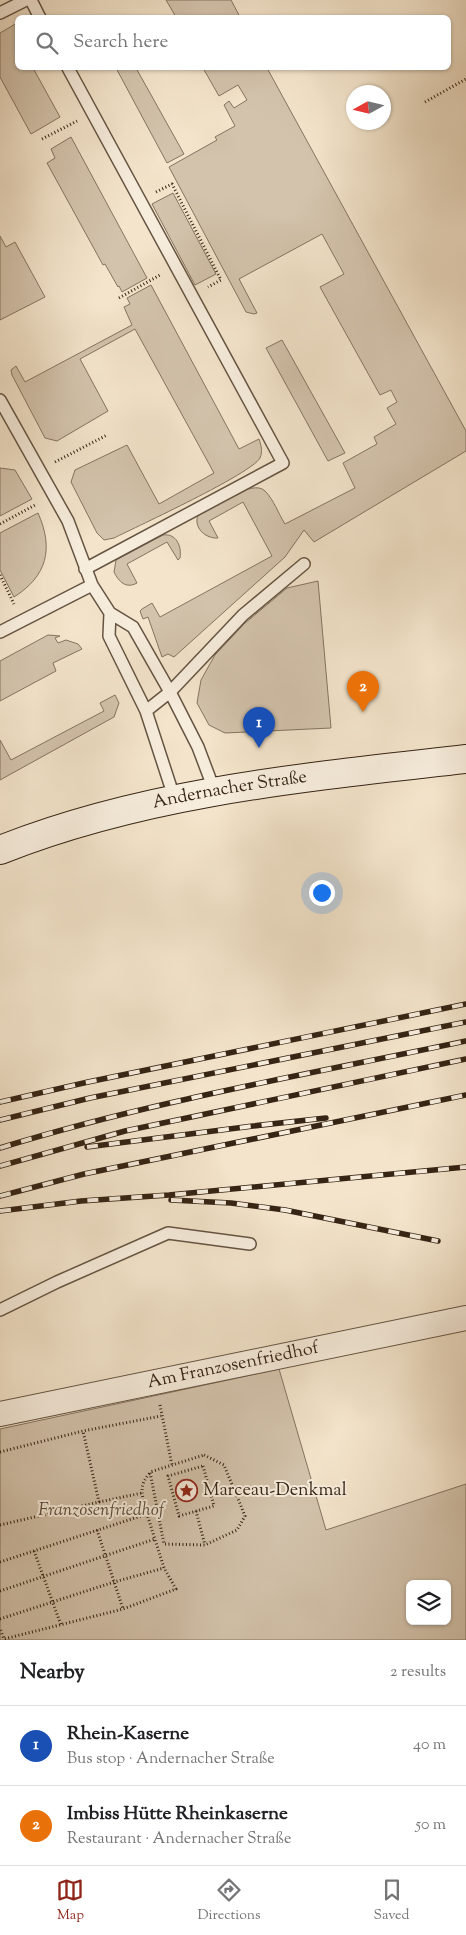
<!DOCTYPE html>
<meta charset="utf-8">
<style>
:root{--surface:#fff;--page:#f6f6f6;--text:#202124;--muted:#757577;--line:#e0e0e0;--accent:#8f2418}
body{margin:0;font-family:"Sorts Mill Goudy",serif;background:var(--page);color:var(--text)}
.controls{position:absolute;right:15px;bottom:15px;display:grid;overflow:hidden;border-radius:8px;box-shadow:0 1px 4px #0004}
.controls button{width:45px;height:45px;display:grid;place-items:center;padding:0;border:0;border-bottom:1px solid var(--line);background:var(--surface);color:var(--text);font:25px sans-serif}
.compass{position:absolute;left:346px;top:85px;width:45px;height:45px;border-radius:50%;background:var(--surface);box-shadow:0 1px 4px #0004;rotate:262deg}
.you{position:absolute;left:321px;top:892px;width:18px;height:18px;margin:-12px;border:4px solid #fff;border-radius:50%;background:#1a73e8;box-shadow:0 0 0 8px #1a73e833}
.badge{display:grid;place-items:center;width:32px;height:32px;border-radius:50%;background:var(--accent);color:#fff;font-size:16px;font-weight:700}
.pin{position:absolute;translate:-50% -41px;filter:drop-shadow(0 1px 2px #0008)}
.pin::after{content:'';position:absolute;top:26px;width:18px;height:15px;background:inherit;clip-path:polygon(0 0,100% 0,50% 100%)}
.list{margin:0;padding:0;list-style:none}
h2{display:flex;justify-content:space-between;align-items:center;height:65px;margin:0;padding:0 20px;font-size:21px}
h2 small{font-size:16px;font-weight:400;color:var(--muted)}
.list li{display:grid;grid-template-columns:32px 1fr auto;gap:15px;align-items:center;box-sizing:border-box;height:80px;padding:0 20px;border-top:1px solid var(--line)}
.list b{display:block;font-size:19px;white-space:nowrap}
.list p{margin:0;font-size:16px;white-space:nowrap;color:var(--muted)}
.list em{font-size:16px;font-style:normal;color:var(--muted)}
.icon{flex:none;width:28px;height:28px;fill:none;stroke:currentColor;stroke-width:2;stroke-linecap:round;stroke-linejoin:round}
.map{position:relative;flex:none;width:466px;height:1640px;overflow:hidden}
.search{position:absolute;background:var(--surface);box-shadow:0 1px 4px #0004;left:15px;right:15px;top:15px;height:55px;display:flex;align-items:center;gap:12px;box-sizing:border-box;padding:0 18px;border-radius:8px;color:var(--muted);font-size:19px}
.sheet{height:225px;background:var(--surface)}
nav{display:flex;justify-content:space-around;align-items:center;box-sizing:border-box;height:70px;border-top:1px solid var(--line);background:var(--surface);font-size:14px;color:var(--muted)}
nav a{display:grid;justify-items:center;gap:2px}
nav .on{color:var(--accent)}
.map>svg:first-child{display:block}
</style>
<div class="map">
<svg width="466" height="1640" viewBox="0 0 466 1640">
<rect width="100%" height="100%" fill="#f3e4cb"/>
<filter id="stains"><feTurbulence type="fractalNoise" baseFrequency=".004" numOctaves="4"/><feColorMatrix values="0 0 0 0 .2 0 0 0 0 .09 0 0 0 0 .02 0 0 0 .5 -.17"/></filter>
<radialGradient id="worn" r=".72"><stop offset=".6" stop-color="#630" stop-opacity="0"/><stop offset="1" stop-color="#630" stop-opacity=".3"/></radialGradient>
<path fill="#d3c3ac" stroke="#847460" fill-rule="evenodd" d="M 166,0 L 231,0 L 240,17 L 176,17 Z
M 17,23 L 18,68 L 33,68 L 60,117 L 31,134 L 0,77 L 0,33 Z
M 116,68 L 136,68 L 184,154 L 167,163 Z
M 203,68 L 267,68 L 466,431 L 466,451 L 314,542 L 304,530 L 285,557 L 174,657 L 168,654 L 162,657 L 148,617 L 143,619 L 140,611 L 142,609 L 152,603 L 160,617 L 272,556 L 243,502 L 209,521 L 218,538 C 206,539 193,528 198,515 C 211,508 253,478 265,491 C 274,500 278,513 285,524 L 355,488 L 343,463 L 377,444 L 374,437 L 396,424 L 387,408 L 397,402 L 391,390 L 380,395 L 320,287 L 344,274 L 322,234 L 239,279 L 257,313 L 254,314 L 246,312 L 169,167 L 217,140 L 215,137 L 235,126 L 224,105 L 229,101 L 234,108 L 247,100 L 238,85 L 219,96 Z
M 71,137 L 147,278 L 122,292 L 119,286 L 118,287 L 105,264 L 103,265 L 47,163 L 55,158 L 51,149 Z
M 173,193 L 216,274 L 195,285 L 152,204 Z
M 0,236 L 6,247 L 15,242 L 45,297 L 0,320 Z
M 151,285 L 239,449 L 259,439 C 261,445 263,451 260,458 C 251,474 138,526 114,538 L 104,540 L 97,533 L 71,482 L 75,470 L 127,445 L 159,504 L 214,473 L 135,329 L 80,359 L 108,411 L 57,441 L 45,438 L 12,375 L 11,370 L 16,366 L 25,382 L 132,325 L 124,307 L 130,304 L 127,298 Z
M 282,340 L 345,453 L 328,461 L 266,348 Z
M 0,468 L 15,470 L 32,499 L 0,516 Z
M 38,513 C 54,549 47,576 14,597 L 0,570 L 0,533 Z
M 163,535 C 176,533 182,546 180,558 L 178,560 L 167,542 L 127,564 L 137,583 C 126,589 119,582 114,572 L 116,560 Z
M 318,581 L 331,728 L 225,733 L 209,725 L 197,703 L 201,680 L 215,655 L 244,624 L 287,588 Z
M 48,635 L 60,636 L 55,638 L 58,643 L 66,640 L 78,644 L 82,649 L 53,663 L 56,671 L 0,701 L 0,661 Z
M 115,695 L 119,703 L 114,717 L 0,780 L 0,740 L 11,760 L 104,711 L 100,703 Z
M 279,1369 L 326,1530 L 466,1484 L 466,1640 L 0,1640 L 0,1429 ZM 410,1584 L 447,1584 L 447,1621 L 410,1621 Z"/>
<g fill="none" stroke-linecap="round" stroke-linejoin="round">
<defs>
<path id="lane" d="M 31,0 L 40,18
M 0,13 L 26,0
M 68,68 L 283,463 L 85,569
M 0,400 L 68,521 L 92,585 L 110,613 L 133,627 L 170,692 L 198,747 L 215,792
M 110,613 L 109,636 L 146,711 L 175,800
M 0,632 L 92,585
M 146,711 L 170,692 L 243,615 L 304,564
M 0,1310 L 57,1282 L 168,1233 L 250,1244"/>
<g id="street">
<path id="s1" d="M 0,1414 L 466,1318"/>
</g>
<g id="secondary">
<path id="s2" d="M 0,850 C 148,791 309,777 466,759"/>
</g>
</defs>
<use href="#lane" stroke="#655442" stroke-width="14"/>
<use href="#street" stroke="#655442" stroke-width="26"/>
<use href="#secondary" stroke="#362414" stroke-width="30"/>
<path stroke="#362414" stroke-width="3" stroke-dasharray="1 2.5" stroke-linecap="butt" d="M 425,102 L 466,79
M 42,139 L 77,121
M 156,192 L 172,184 L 221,280 L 208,287
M 119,298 L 160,275
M 55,462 L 107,435
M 0,524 L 37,504
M 0,575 L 14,604
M 160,1405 L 172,1465
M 0,1452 L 83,1431 L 161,1416
M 204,1455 L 224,1465 L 245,1516 L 237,1530 L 205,1545 L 164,1544 L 150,1472 Z
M 203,1466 L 214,1506 L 179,1516 L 168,1476 Z
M 99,1502 L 142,1493
M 196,1511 L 205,1545
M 147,1514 C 143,1498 137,1486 150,1473
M 0,1525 L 99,1502 L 83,1431
M 97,1530 L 123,1609
M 34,1551 L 61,1625
M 0,1562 L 147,1514 L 164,1568 L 176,1589 L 123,1609 L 4,1639 L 0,1628
M 0,1591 L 155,1539
M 0,1619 L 114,1582 L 164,1568"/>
<use href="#lane" stroke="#f7eddd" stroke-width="11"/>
<use href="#street" stroke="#f7eddd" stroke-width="24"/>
<use href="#secondary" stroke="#f7eddd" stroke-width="28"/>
<defs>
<path id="rail" d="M 0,1102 L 88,1082 L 466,1004
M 0,1120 L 90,1098 L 466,1022
M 87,1147 L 253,1126 L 326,1118
M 0,1148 C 152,1101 310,1074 466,1041
M 0,1166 L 125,1131 L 466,1059
M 0,1196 L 84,1174 L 466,1095
M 171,1200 L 231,1203 L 285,1210 L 438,1241
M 0,1211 L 81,1201 L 169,1195 L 466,1167"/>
</defs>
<use href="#rail" stroke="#362414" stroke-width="5.5"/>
<use href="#rail" stroke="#f7eddd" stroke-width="4" stroke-dasharray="11" stroke-linecap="butt"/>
</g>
<defs>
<symbol id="sight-ring" viewBox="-11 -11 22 22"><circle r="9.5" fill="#f7eddd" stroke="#8f2418" stroke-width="1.5"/><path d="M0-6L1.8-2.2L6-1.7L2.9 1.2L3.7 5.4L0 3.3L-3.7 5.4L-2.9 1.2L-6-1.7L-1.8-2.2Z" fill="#8f2418"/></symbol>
</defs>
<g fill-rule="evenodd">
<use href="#sight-ring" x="174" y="1478" width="25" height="25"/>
</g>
<g text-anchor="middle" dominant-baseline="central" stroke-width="4" stroke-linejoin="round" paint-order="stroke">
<g font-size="18" fill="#362414" stroke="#f7eddd">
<text stroke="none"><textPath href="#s2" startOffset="238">Andernacher Straße</textPath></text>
<text stroke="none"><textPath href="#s1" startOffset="238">Am Franzosenfriedhof</textPath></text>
</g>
<g font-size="18" fill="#362414" stroke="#f7eddd" text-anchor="start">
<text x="203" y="1491">Marceau-Denkmal</text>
</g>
<g font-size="18" font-style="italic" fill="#5d4c3a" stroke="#f7eddd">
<text x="101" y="1511">Franzosenfriedhof</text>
</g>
</g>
<rect width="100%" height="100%" filter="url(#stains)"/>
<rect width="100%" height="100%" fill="url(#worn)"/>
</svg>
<div class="controls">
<button><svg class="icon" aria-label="layers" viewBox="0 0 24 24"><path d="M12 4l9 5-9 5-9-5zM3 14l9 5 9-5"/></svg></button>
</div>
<svg class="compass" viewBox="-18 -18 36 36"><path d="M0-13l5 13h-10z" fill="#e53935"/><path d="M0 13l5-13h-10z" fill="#757577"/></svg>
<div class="you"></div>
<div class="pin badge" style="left:259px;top:748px;background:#1a4fb4">1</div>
<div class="pin badge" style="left:363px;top:712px;background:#e8710a">2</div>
<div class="search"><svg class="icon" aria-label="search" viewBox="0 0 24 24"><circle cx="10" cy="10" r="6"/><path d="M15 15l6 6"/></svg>Search here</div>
</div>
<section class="sheet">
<h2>Nearby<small>2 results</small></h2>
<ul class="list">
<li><span class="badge" style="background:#1a4fb4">1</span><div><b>Rhein-Kaserne</b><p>Bus stop · Andernacher Straße</p></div><em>40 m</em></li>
<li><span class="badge" style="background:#e8710a">2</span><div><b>Imbiss Hütte Rheinkaserne</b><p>Restaurant · Andernacher Straße</p></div><em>50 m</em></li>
</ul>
</section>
<nav>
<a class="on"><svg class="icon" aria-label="map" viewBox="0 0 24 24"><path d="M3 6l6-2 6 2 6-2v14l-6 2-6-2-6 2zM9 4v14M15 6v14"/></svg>Map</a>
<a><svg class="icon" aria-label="directions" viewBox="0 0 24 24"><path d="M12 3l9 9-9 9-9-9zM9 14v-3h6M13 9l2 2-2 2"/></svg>Directions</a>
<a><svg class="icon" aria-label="saved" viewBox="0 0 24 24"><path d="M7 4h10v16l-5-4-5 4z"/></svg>Saved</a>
</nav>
